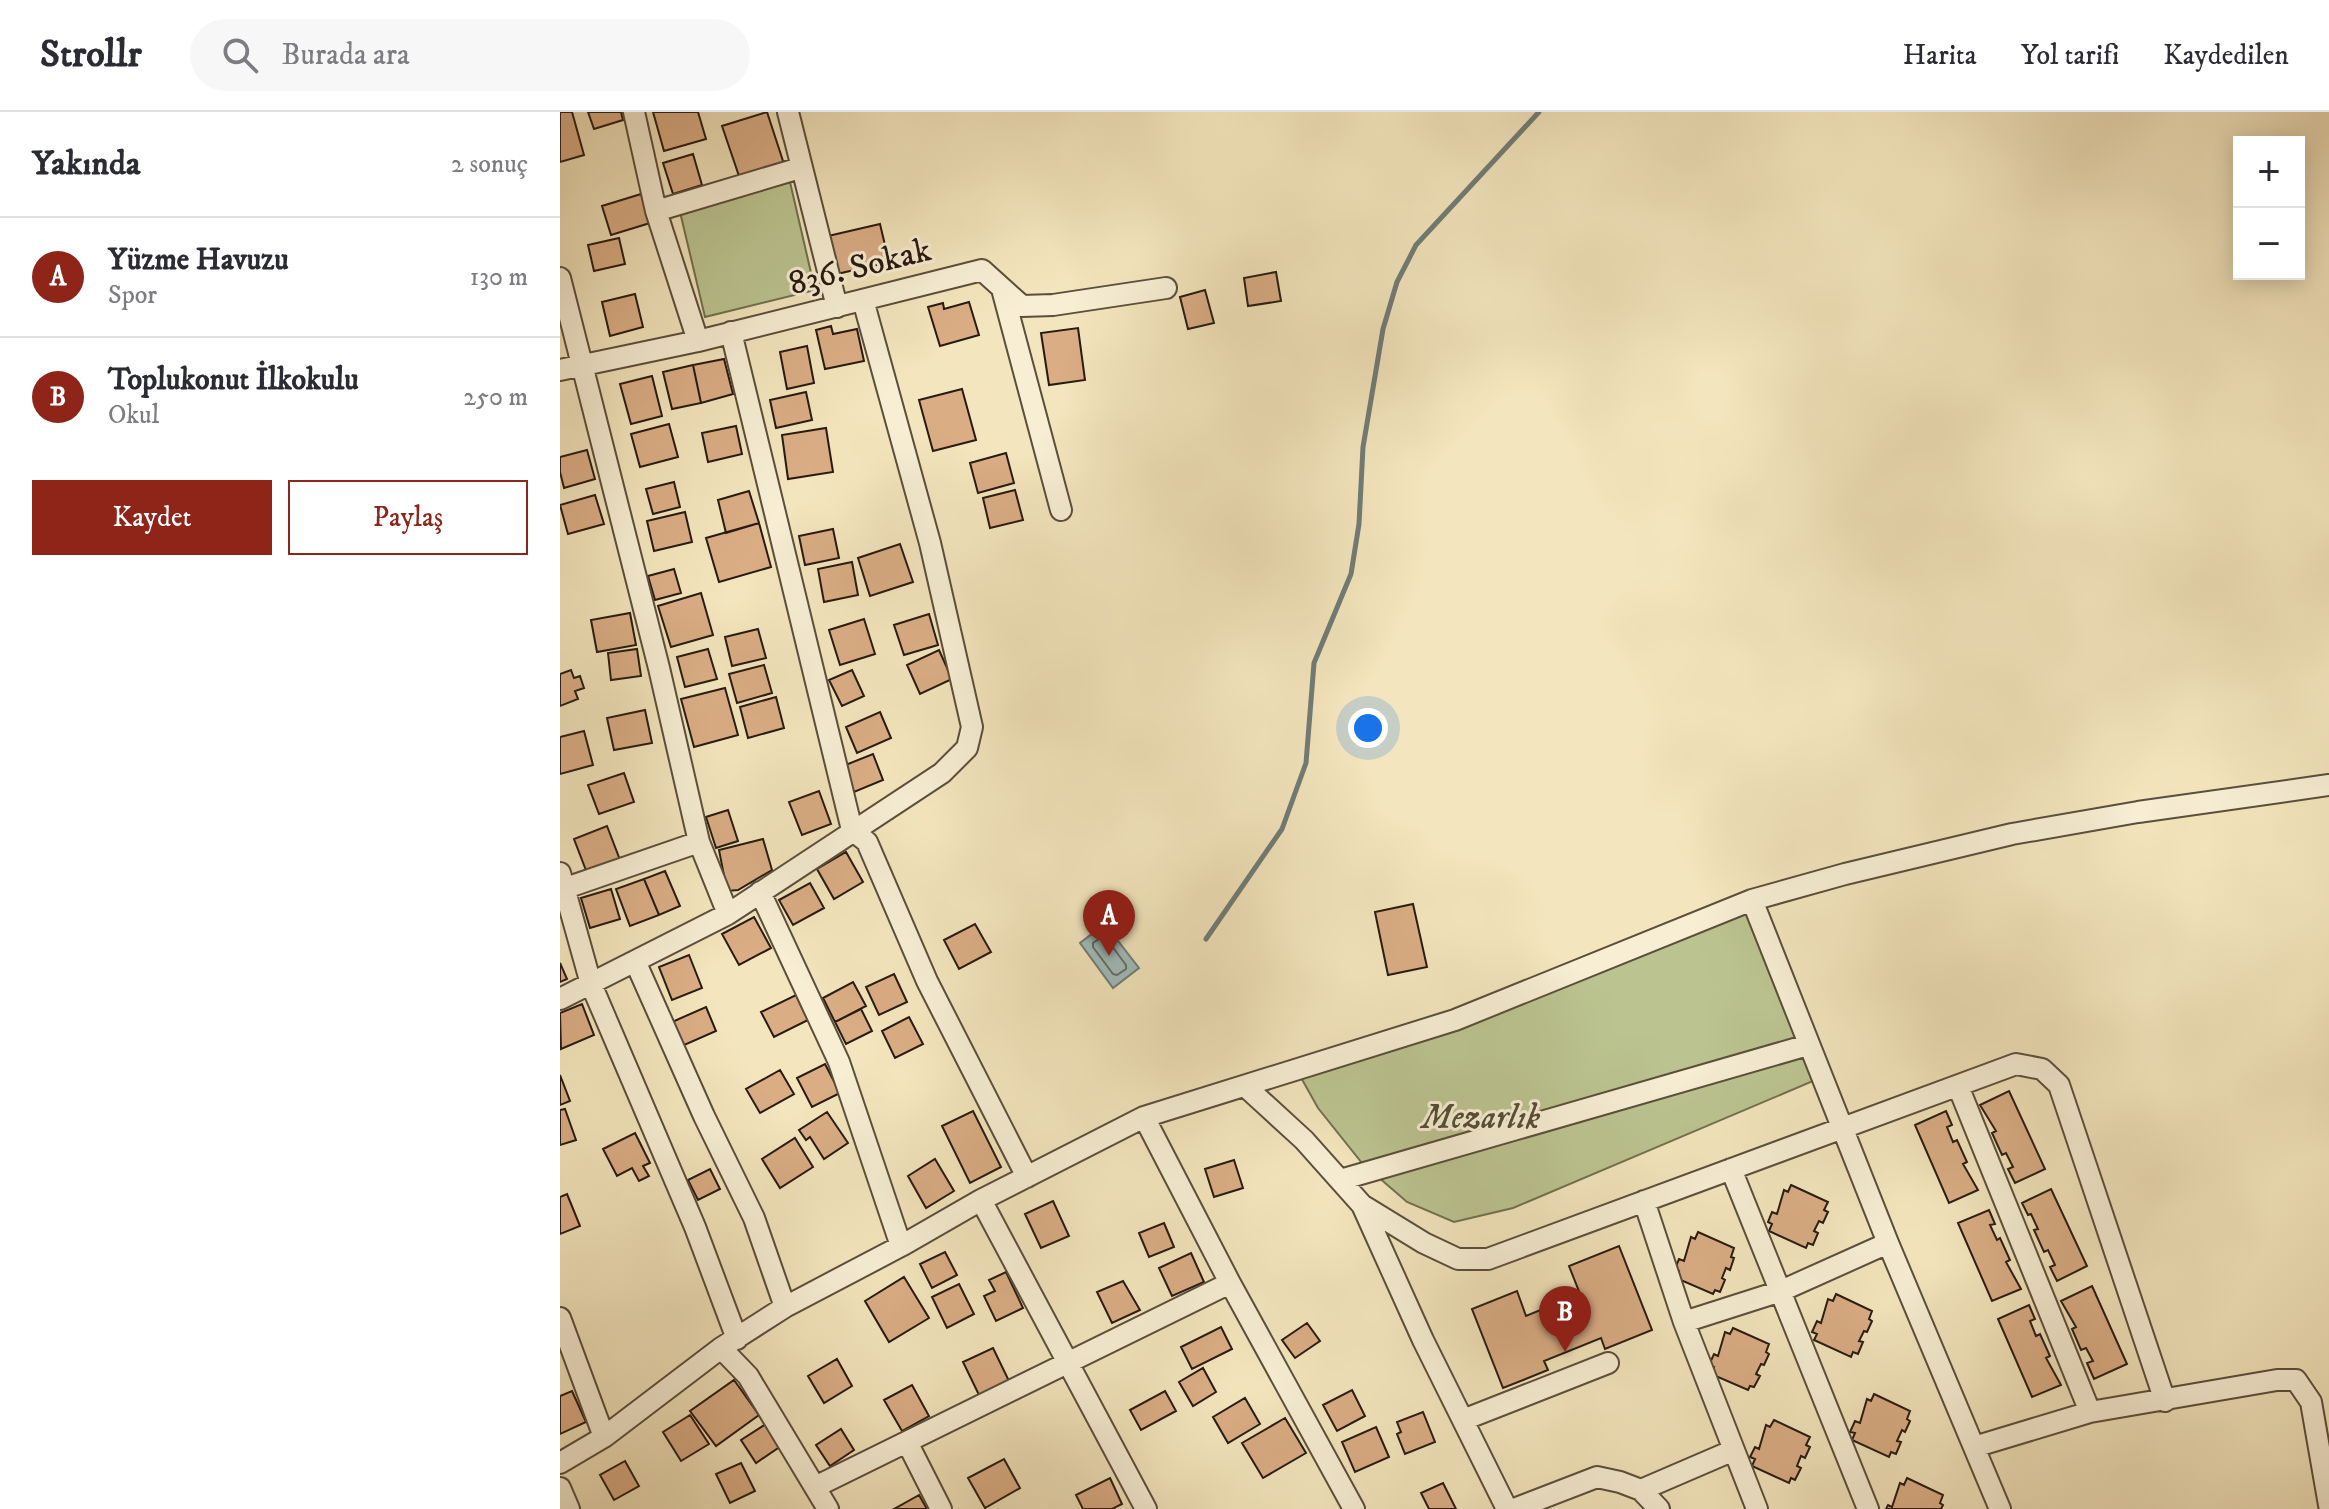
<!DOCTYPE html>
<html lang="tr">
<meta charset="utf-8">
<style>
:root{--surface:#fff;--page:#f7f7f7;--text:#2b2b33;--muted:#7c7c81;--line:#e1e1e2;--accent:#8f2418}
body{margin:0;font-family:"IM FELL DW Pica",serif;background:var(--page);color:var(--text)}
.controls{position:absolute;right:24px;top:24px;display:grid;overflow:hidden;border-radius:0px;box-shadow:0 4px 20px #0003}
.controls button{width:72px;height:72px;display:grid;place-items:center;padding:0;border:0;border-bottom:2px solid var(--line);background:var(--surface);color:var(--text);font:40px sans-serif}
.you{position:absolute;left:808px;top:616px;width:28px;height:28px;margin:-20px;border:6px solid #fff;border-radius:50%;background:#1a73e8;box-shadow:0 0 0 12px #1a73e833}
.badge{display:grid;place-items:center;width:52px;height:52px;border-radius:50%;background:var(--accent);color:#fff;font-size:26px;font-weight:700}
.pin{position:absolute;translate:-50% -66px;filter:drop-shadow(0 2px 4px #0008)}
.pin::after{content:'';position:absolute;top:42px;width:28px;height:24px;background:inherit;clip-path:polygon(0 0,100% 0,50% 100%)}
.list{margin:0;padding:0;list-style:none}
h2{display:flex;justify-content:space-between;align-items:center;height:104px;margin:0;padding:0 32px;font-size:34px}
h2 small{font-size:26px;font-weight:400;color:var(--muted)}
.list li{display:grid;grid-template-columns:52px 1fr auto;gap:24px;align-items:center;box-sizing:border-box;height:120px;padding:0 32px;border-top:2px solid var(--line)}
.list b{display:block;font-size:30px;white-space:nowrap}
.list p{margin:0;font-size:26px;white-space:nowrap;color:var(--muted)}
.list em{font-size:26px;font-style:normal;color:var(--muted)}
.actions{display:flex;gap:16px;padding:24px 32px}
.actions a{flex:1;padding:18px 0;border:2px solid var(--accent);border-radius:0px;text-align:center;font-size:28px;color:var(--accent)}
.actions .main{background:var(--accent);color:#fff}
.icon{flex:none;width:44px;height:44px;fill:none;stroke:currentColor;stroke-width:2;stroke-linecap:round;stroke-linejoin:round}
.map{position:relative;flex:none;width:1769px;height:1397px;overflow:hidden}
header{display:flex;align-items:center;gap:48px;box-sizing:border-box;height:112px;padding:0 40px;background:var(--surface);border-bottom:2px solid var(--line)}
header strong{font-size:38px}
nav{display:flex;gap:44px;margin-inline-start:auto;font-size:28px}
.search{width:560px;height:72px;background:var(--page);display:flex;align-items:center;gap:20px;box-sizing:border-box;padding:0 28px;border-radius:44px;color:var(--muted);font-size:30px}
main{display:flex}
aside{flex:1;background:var(--surface)}
.map>svg:first-child{display:block}
</style>
<header>
<strong>Strollr</strong>
<div class="search"><svg class="icon" aria-label="search" viewBox="0 0 24 24"><circle cx="10" cy="10" r="6"/><path d="M15 15l6 6"/></svg>Burada ara</div>
<nav><a>Harita</a><a>Yol tarifi</a><a>Kaydedilen</a></nav>
</header>
<main>
<aside>
<h2>Yakında<small>2 sonuç</small></h2>
<ul class="list">
<li><span class="badge">A</span><div><b>Yüzme Havuzu</b><p>Spor</p></div><em>130 m</em></li>
<li><span class="badge">B</span><div><b>Toplukonut İlkokulu</b><p>Okul</p></div><em>250 m</em></li>
</ul>
<div class="actions"><a class="main">Kaydet</a><a>Paylaş</a></div>
</aside>
<div class="map">
<svg width="1769" height="1397" viewBox="0 0 1769 1397">
<rect width="100%" height="100%" fill="#f3e5bd"/>
<filter id="stains"><feTurbulence type="fractalNoise" baseFrequency=".0025" numOctaves="4"/><feColorMatrix values="0 0 0 0 .2 0 0 0 0 .09 0 0 0 0 .02 0 0 0 .5 -.17"/></filter>
<radialGradient id="worn" r=".72"><stop offset=".6" stop-color="#630" stop-opacity="0"/><stop offset="1" stop-color="#630" stop-opacity=".3"/></radialGradient>
<path fill="#bbc490" stroke="#717050" stroke-width="2" d="M 230,70 L 255,178 L 145,205 L 120,100 Z
M 1188,799 L 1253,969 L 953,1096 L 894,1110 L 847,1090 L 802,1051 L 758,996 L 739,962 Z"/>
<path fill="#a0bcbb" stroke="#707c77" stroke-width="2" d="M 545,812 L 579,856 L 553,876 L 520,831 Z"/>
<g fill="none" stroke-linecap="round" stroke-linejoin="round">
<path stroke="#646c66" stroke-width="2" d="M 542,825 L 546,826 L 566,853 L 566,857 L 557,863 L 553,862 L 533,835 L 533,831 Z"/>
<path stroke="#707c77" stroke-width="5" d="M 646,827 L 722,717 L 746,651 L 754,551 L 791,462 L 799,412 L 803,335 L 823,217 L 837,170 L 856,133 L 979,0"/>
</g>
<path fill="#daad85" stroke="#271b11" stroke-width="2" d="M 0,0 L 12,0 L 24,43 L 0,50 Z
M 28,0 L 61,0 L 63,8 L 34,17 Z
M 93,0 L 138,0 L 146,27 L 104,39 Z
M 207,0 L 224,52 L 180,67 L 162,14 Z
M 133,42 L 142,73 L 113,82 L 103,51 Z
M 81,82 L 90,111 L 51,123 L 42,94 Z
M 320,112 L 329,150 L 277,162 L 268,124 Z
M 59,126 L 65,152 L 34,159 L 28,133 Z
M 716,160 L 721,189 L 688,194 L 684,166 Z
M 645,178 L 654,211 L 628,217 L 620,185 Z
M 75,182 L 83,215 L 50,224 L 42,190 Z
M 409,190 L 419,223 L 380,234 L 368,195 L 383,191 L 384,197 Z
M 271,214 L 273,222 L 297,217 L 304,249 L 265,257 L 256,218 Z
M 518,216 L 525,268 L 489,273 L 481,221 Z
M 247,234 L 254,271 L 227,277 L 220,240 Z
M 164,247 L 173,282 L 141,291 L 133,253 Z
M 133,253 L 141,291 L 112,297 L 103,260 Z
M 92,264 L 102,304 L 71,312 L 60,272 Z
M 402,277 L 416,328 L 373,339 L 359,288 Z
M 246,280 L 252,308 L 216,316 L 210,288 Z
M 109,312 L 118,345 L 80,355 L 71,322 Z
M 176,314 L 182,342 L 148,350 L 142,321 Z
M 266,316 L 273,360 L 228,367 L 222,323 Z
M 27,338 L 35,367 L 4,376 L 0,360 L 0,345 Z
M 446,341 L 454,371 L 418,381 L 410,351 Z
M 114,370 L 120,395 L 93,402 L 86,377 Z
M 455,378 L 463,408 L 430,416 L 423,386 Z
M 189,379 L 199,411 L 166,421 L 158,388 Z
M 35,383 L 44,412 L 8,422 L 0,393 Z
M 125,400 L 132,430 L 94,439 L 87,409 Z
M 199,411 L 211,455 L 159,470 L 146,426 Z
M 273,417 L 279,446 L 245,453 L 239,424 Z
M 340,432 L 353,470 L 310,484 L 298,446 Z
M 292,450 L 298,483 L 264,490 L 258,457 Z
M 114,457 L 121,481 L 95,488 L 88,464 Z
M 141,481 L 153,523 L 111,535 L 98,494 Z
M 70,501 L 76,533 L 37,540 L 31,508 Z
M 369,502 L 378,533 L 344,543 L 334,513 Z
M 304,507 L 315,542 L 280,553 L 269,518 Z
M 198,517 L 206,546 L 172,554 L 165,525 Z
M 77,537 L 81,564 L 51,568 L 48,541 Z
M 148,537 L 157,567 L 125,575 L 117,545 Z
M 379,538 L 392,567 L 360,582 L 347,553 Z
M 204,553 L 212,581 L 177,591 L 169,562 Z
M 11,558 L 14,566 L 20,564 L 24,576 L 15,579 L 18,587 L 0,594 L 0,562 Z
M 292,558 L 304,584 L 282,594 L 269,568 Z
M 165,576 L 178,623 L 134,635 L 121,587 Z
M 216,585 L 224,616 L 188,626 L 180,595 Z
M 85,598 L 92,631 L 54,638 L 47,606 Z
M 320,600 L 331,626 L 297,641 L 286,615 Z
M 24,619 L 33,653 L 0,662 L 0,625 Z
M 313,642 L 323,668 L 294,680 L 283,654 Z
M 64,661 L 74,690 L 39,702 L 28,673 Z
M 259,679 L 271,712 L 242,723 L 229,690 Z
M 168,698 L 178,729 L 156,736 L 146,705 Z
M 47,714 L 60,748 L 27,761 L 14,727 Z
M 203,727 L 212,758 L 178,778 L 167,779 L 159,738 Z
M 286,740 L 303,770 L 274,787 L 257,757 Z
M 105,759 L 120,794 L 99,803 L 84,767 Z
M 84,767 L 99,803 L 70,814 L 56,777 Z
M 250,771 L 264,796 L 233,813 L 219,788 Z
M 51,777 L 60,807 L 30,816 L 21,786 Z
M 853,792 L 867,855 L 828,863 L 815,800 Z
M 194,805 L 211,836 L 179,853 L 162,822 Z
M 415,812 L 431,840 L 399,857 L 384,828 Z
M 129,843 L 142,876 L 112,888 L 99,855 Z
M 0,851 L 7,867 L 0,870 Z
M 334,862 L 347,890 L 319,903 L 306,875 Z
M 293,870 L 306,894 L 275,910 L 263,886 Z
M 236,883 L 248,908 L 214,925 L 201,900 Z
M 22,892 L 34,923 L 1,937 L 0,901 Z
M 146,895 L 156,919 L 122,934 L 112,910 Z
M 301,897 L 312,919 L 286,932 L 275,910 Z
M 349,905 L 363,932 L 335,946 L 322,919 Z
M 265,952 L 280,981 L 252,995 L 237,966 Z
M 220,958 L 234,982 L 200,1001 L 186,977 Z
M 0,963 L 10,989 L 0,993 Z
M 1449,979 L 1485,1057 L 1455,1071 L 1448,1057 L 1453,1055 L 1446,1041 L 1442,1043 L 1432,1021 L 1436,1019 L 1420,993 Z
M 5,997 L 16,1028 L 0,1033 L 0,998 Z
M 413,999 L 441,1055 L 410,1071 L 382,1014 Z
M 1386,999 L 1392,1013 L 1387,1015 L 1393,1030 L 1397,1028 L 1407,1050 L 1403,1052 L 1418,1078 L 1389,1091 L 1355,1013 Z
M 267,1000 L 288,1031 L 264,1047 L 250,1025 L 246,1028 L 239,1018 Z
M 75,1021 L 90,1051 L 83,1054 L 89,1064 L 79,1069 L 72,1056 L 57,1064 L 43,1037 Z
M 235,1026 L 253,1055 L 220,1076 L 202,1047 Z
M 375,1047 L 394,1079 L 366,1096 L 348,1064 Z
M 674,1048 L 683,1076 L 654,1085 L 645,1057 Z
M 150,1057 L 160,1077 L 138,1088 L 128,1068 Z
M 1231,1073 L 1268,1090 L 1264,1098 L 1268,1100 L 1263,1111 L 1259,1109 L 1254,1119 L 1258,1121 L 1253,1133 L 1248,1131 L 1246,1136 L 1209,1119 L 1212,1112 L 1208,1110 L 1212,1100 L 1217,1102 L 1224,1078 L 1228,1080 Z
M 1491,1077 L 1527,1154 L 1497,1169 L 1490,1155 L 1495,1153 L 1488,1138 L 1484,1140 L 1474,1118 L 1478,1117 L 1471,1102 L 1468,1103 L 1462,1091 Z
M 7,1082 L 20,1114 L 0,1122 L 0,1085 Z
M 493,1089 L 509,1124 L 481,1136 L 465,1102 Z
M 1429,1098 L 1435,1112 L 1430,1113 L 1437,1128 L 1440,1126 L 1450,1148 L 1446,1150 L 1461,1177 L 1432,1189 L 1398,1111 Z
M 604,1111 L 614,1135 L 589,1145 L 579,1121 Z
M 1138,1120 L 1174,1136 L 1171,1145 L 1174,1146 L 1170,1158 L 1166,1156 L 1162,1166 L 1165,1168 L 1160,1180 L 1155,1178 L 1153,1182 L 1116,1166 L 1119,1159 L 1115,1157 L 1119,1147 L 1124,1149 L 1131,1125 L 1135,1127 Z
M 1059,1134 L 1092,1218 L 1045,1237 L 1041,1226 L 984,1249 L 988,1258 L 943,1276 L 912,1197 L 957,1179 L 966,1204 L 1020,1182 L 1009,1154 Z
M 385,1140 L 397,1163 L 372,1176 L 360,1152 Z
M 631,1141 L 644,1170 L 612,1184 L 599,1156 Z
M 446,1160 L 463,1196 L 436,1209 L 424,1184 L 435,1179 L 429,1168 Z
M 344,1165 L 369,1206 L 329,1230 L 305,1189 Z
M 563,1169 L 580,1198 L 552,1211 L 537,1180 Z
M 399,1172 L 414,1202 L 387,1216 L 372,1185 Z
M 1532,1174 L 1567,1252 L 1534,1267 L 1527,1251 L 1533,1249 L 1526,1236 L 1521,1238 L 1512,1217 L 1516,1215 L 1501,1189 Z
M 1276,1182 L 1312,1199 L 1309,1207 L 1312,1209 L 1307,1220 L 1304,1219 L 1299,1229 L 1303,1230 L 1298,1242 L 1293,1240 L 1291,1245 L 1254,1228 L 1257,1222 L 1252,1220 L 1257,1209 L 1261,1211 L 1268,1187 L 1273,1189 Z
M 1469,1193 L 1475,1207 L 1470,1209 L 1476,1224 L 1480,1222 L 1490,1244 L 1486,1246 L 1501,1273 L 1472,1285 L 1438,1207 Z
M 747,1211 L 760,1229 L 735,1246 L 722,1228 Z
M 661,1215 L 672,1237 L 632,1257 L 621,1235 Z
M 1173,1216 L 1209,1232 L 1206,1240 L 1209,1242 L 1204,1253 L 1201,1252 L 1196,1262 L 1200,1264 L 1194,1275 L 1190,1274 L 1188,1278 L 1151,1262 L 1154,1255 L 1149,1253 L 1154,1242 L 1158,1244 L 1165,1220 L 1170,1222 Z
M 433,1236 L 449,1269 L 419,1283 L 403,1250 Z
M 277,1247 L 292,1274 L 264,1291 L 248,1264 Z
M 643,1256 L 656,1280 L 633,1294 L 619,1270 Z
M 174,1268 L 199,1303 L 156,1334 L 130,1299 Z
M 352,1273 L 369,1304 L 342,1319 L 324,1288 Z
M 792,1278 L 805,1304 L 777,1319 L 763,1293 Z
M 12,1279 L 26,1310 L 0,1322 L 0,1284 Z
M 605,1279 L 616,1299 L 581,1318 L 570,1298 Z
M 1314,1282 L 1350,1299 L 1347,1307 L 1350,1309 L 1345,1320 L 1342,1318 L 1337,1329 L 1341,1330 L 1336,1342 L 1331,1340 L 1329,1345 L 1292,1328 L 1295,1321 L 1290,1320 L 1295,1309 L 1300,1311 L 1307,1287 L 1311,1289 Z
M 685,1286 L 700,1312 L 668,1331 L 653,1305 Z
M 863,1300 L 875,1330 L 845,1342 L 837,1322 L 841,1320 L 837,1310 Z
M 130,1303 L 149,1332 L 121,1349 L 103,1320 Z
M 725,1306 L 746,1341 L 703,1366 L 682,1331 Z
M 1214,1308 L 1250,1325 L 1246,1333 L 1250,1335 L 1245,1346 L 1241,1344 L 1237,1354 L 1241,1356 L 1235,1368 L 1231,1366 L 1229,1371 L 1192,1354 L 1195,1347 L 1190,1345 L 1195,1335 L 1199,1337 L 1206,1313 L 1210,1315 Z
M 206,1312 L 221,1334 L 196,1351 L 181,1328 Z
M 816,1315 L 829,1345 L 795,1360 L 782,1330 Z
M 281,1317 L 294,1338 L 270,1354 L 256,1333 Z
M 444,1347 L 460,1376 L 425,1396 L 408,1366 Z
M 65,1349 L 79,1374 L 54,1388 L 40,1363 Z
M 181,1351 L 195,1379 L 170,1391 L 156,1362 Z
M 550,1366 L 562,1392 L 552,1397 L 523,1397 L 516,1383 Z
M 1347,1366 L 1383,1383 L 1380,1391 L 1383,1393 L 1381,1397 L 1326,1397 L 1328,1393 L 1332,1395 L 1340,1371 L 1344,1373 Z
M 883,1371 L 896,1397 L 869,1397 L 861,1381 Z
M 359,1383 L 367,1397 L 334,1397 Z"/>
<g fill="none" stroke-linecap="round" stroke-linejoin="round">
<defs>
<path id="minor" d="M 74,0 L 96,99 L 138,229
M 228,0 L 277,195
M 96,99 L 240,56
M 0,166 L 99,556 L 139,730 L 168,802
M 442,177 L 501,398
M 171,220 L 292,718 L 307,730 L 367,869 L 467,1065
M 0,258 L 138,229 L 422,158 L 462,194 L 493,193 L 606,176
M 0,761 L 31,872 L 135,1115 L 177,1227
M 0,778 L 139,730
M 200,780 L 279,950 L 341,1134
M 1192,788 L 1328,1131 L 1440,1397
M 75,849 L 144,1004 L 194,1106 L 225,1195
M 0,887 L 168,802 L 382,661 L 407,636 L 412,615 L 370,431 L 303,188
M 685,974 L 744,1028 L 802,1093 L 864,1131 L 898,1147 L 928,1147 L 1456,952 L 1482,957 L 1499,973 L 1605,1289
M 1398,974 L 1530,1300
M 584,1005 L 670,1171 L 794,1397
M 1171,1057 L 1308,1397
M 780,1068 L 1248,933
M 421,1088 L 586,1397
M 1084,1089 L 1124,1210 L 1197,1397
M 802,1093 L 863,1228 L 947,1397
M 0,1206 L 44,1325
M 1124,1210 L 1221,1179 L 1328,1131
M 161,1236 L 188,1264 L 268,1397
M 903,1308 L 1048,1251
M 347,1330 L 381,1397
M 1414,1335 L 1530,1300 L 1717,1268 L 1736,1268 L 1751,1290 L 1769,1393
M 0,1351 L 44,1325 L 161,1236 L 225,1195 L 341,1134 L 421,1088 L 584,1005 L 895,908 L 1192,788 L 1285,762 L 1452,722 L 1578,700 L 1769,673
M 255,1375 L 670,1171
M 0,1376 L 9,1397
M 1081,1378 L 1174,1338
M 954,1397 L 1037,1365 L 1060,1370 L 1081,1378 L 1099,1397"/>
</defs>
<use href="#minor" stroke="#5a4e3c" stroke-width="24"/>
<use href="#minor" stroke="#f7eed4" stroke-width="20"/>
</g>
<g text-anchor="middle" dominant-baseline="central" stroke-width="6" stroke-linejoin="round" paint-order="stroke">
<g font-size="34" fill="#271b11" stroke="#f7eed4">
<text transform="translate(300 155) rotate(-14)">836. Sokak</text>
</g>
<g font-size="34" font-style="italic" fill="#534e37" stroke="#f7eed4">
<text x="921" y="1006">Mezarlık</text>
</g>
</g>
<rect width="100%" height="100%" filter="url(#stains)"/>
<rect width="100%" height="100%" fill="url(#worn)"/>
</svg>
<div class="controls">
<button>+</button>
<button>−</button>
</div>
<div class="you"></div>
<div class="pin badge" style="left:549px;top:844px">A</div>
<div class="pin badge" style="left:1005px;top:1240px">B</div>
</div>
</main>
